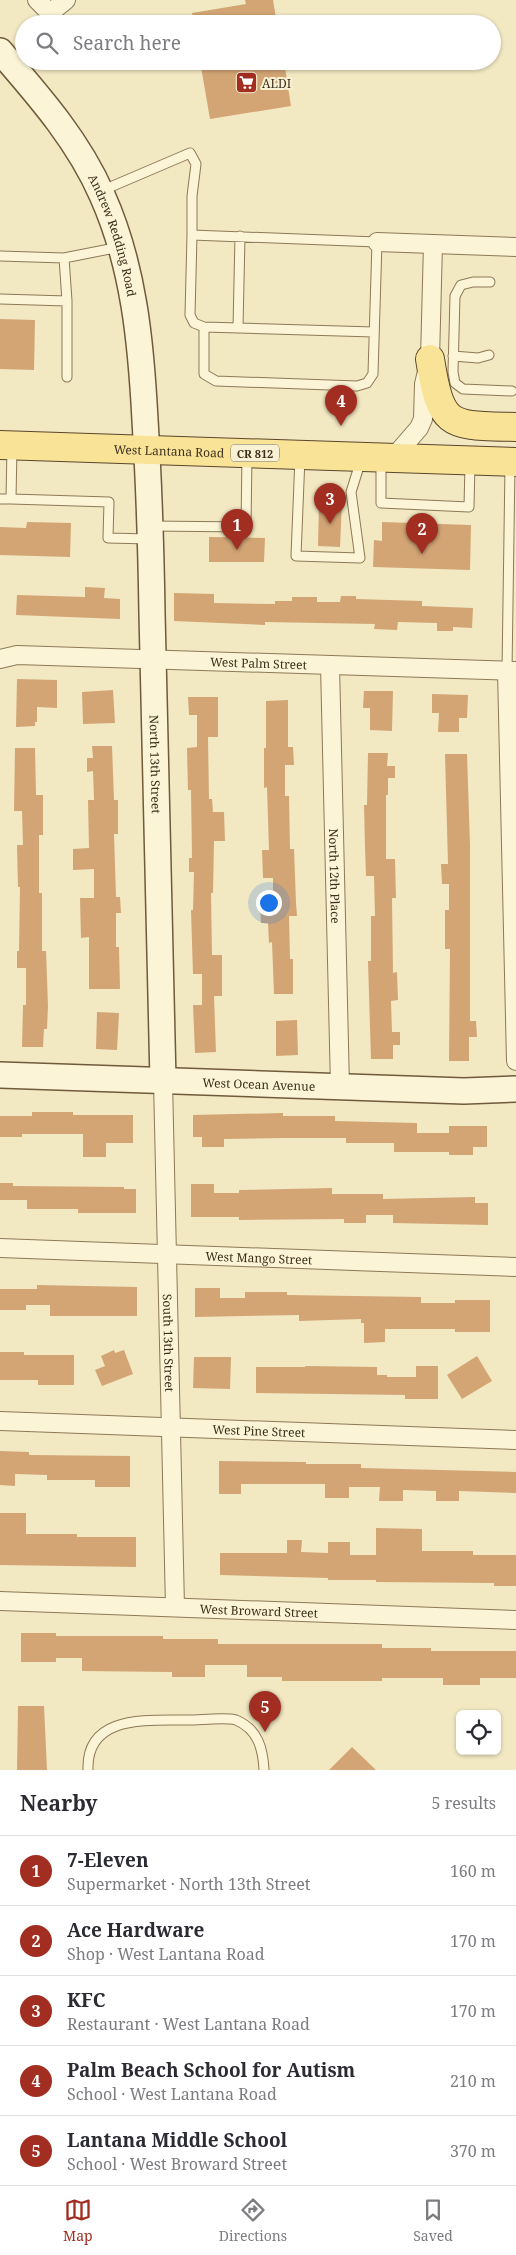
<!DOCTYPE html>
<meta charset="utf-8">
<style>
:root{--surface:#fff;--page:#f2f2f3;--text:#2b2b33;--muted:#7c7c81;--line:#e1e1e2;--accent:#a22e22}
body{margin:0;font-family:"Noto Serif",serif;background:var(--page);color:var(--text)}
.controls{position:absolute;right:15px;bottom:15px;display:grid;overflow:hidden;border-radius:8px;box-shadow:0 1px 4px #0004}
.controls button{width:45px;height:45px;display:grid;place-items:center;padding:0;border:0;border-bottom:1px solid var(--line);background:var(--surface);color:var(--text);font:25px sans-serif}
.you{position:absolute;left:268px;top:902px;width:18px;height:18px;margin:-12px;border:4px solid #fff;border-radius:50%;background:#1a73e8;box-shadow:0 0 0 8px #1a73e833}
.badge{display:grid;place-items:center;width:32px;height:32px;border-radius:50%;background:var(--accent);color:#fff;font-size:16px;font-weight:700}
.pin{position:absolute;translate:-50% -41px;filter:drop-shadow(0 1px 2px #0008)}
.pin::after{content:'';position:absolute;top:26px;width:18px;height:15px;background:inherit;clip-path:polygon(0 0,100% 0,50% 100%)}
.list{margin:0;padding:0;list-style:none}
h2{display:flex;justify-content:space-between;align-items:center;height:65px;margin:0;padding:0 20px;font-size:21px}
h2 small{font-size:16px;font-weight:400;color:var(--muted)}
.list li{display:grid;grid-template-columns:32px 1fr auto;gap:15px;align-items:center;box-sizing:border-box;height:70px;padding:0 20px;border-top:1px solid var(--line)}
.list b{display:block;font-size:19px;white-space:nowrap}
.list p{margin:0;font-size:16px;white-space:nowrap;color:var(--muted)}
.list em{font-size:16px;font-style:normal;color:var(--muted)}
.icon{flex:none;width:28px;height:28px;fill:none;stroke:currentColor;stroke-width:2;stroke-linecap:round;stroke-linejoin:round}
.map{position:relative;flex:none;width:516px;height:1770px;overflow:hidden}
.search{position:absolute;background:var(--surface);box-shadow:0 1px 4px #0004;left:15px;right:15px;top:15px;height:55px;display:flex;align-items:center;gap:12px;box-sizing:border-box;padding:0 18px;border-radius:28px;color:var(--muted);font-size:19px}
.sheet{height:415px;background:var(--surface)}
nav{display:flex;justify-content:space-around;align-items:center;box-sizing:border-box;height:70px;border-top:1px solid var(--line);background:var(--surface);font-size:14px;color:var(--muted)}
nav a{display:grid;justify-items:center;gap:2px}
nav .on{color:var(--accent)}
.map>svg:first-child{display:block}
</style>
<div class="map">
<svg width="516" height="1770" viewBox="0 0 516 1770">
<rect width="100%" height="100%" fill="#f2e8c2"/>
<path fill="#d3a575" d="M 245,0 L 273,0 L 277,24 L 194,24 L 192,13 L 246,4 Z
M 200,61 L 284,61 L 291,106 L 210,119 Z
M 0,319 L 35,320 L 34,370 L 0,369 Z
M 319,501 L 342,502 L 340,547 L 318,546 Z
M 27,522 L 71,523 L 70,557 L 0,555 L 0,527 L 26,528 Z
M 382,522 L 471,525 L 470,570 L 373,567 L 374,540 L 382,541 Z
M 209,537 L 265,538 L 264,562 L 209,562 Z
M 85,587 L 105,588 L 104,598 L 120,599 L 120,619 L 16,615 L 17,595 L 85,597 Z
M 174,593 L 214,594 L 214,603 L 275,604 L 275,601 L 292,601 L 292,597 L 317,597 L 317,602 L 340,602 L 341,596 L 356,596 L 356,599 L 422,601 L 422,606 L 473,608 L 472,628 L 453,627 L 453,631 L 437,631 L 437,623 L 398,622 L 397,630 L 374,629 L 375,624 L 265,622 L 265,625 L 174,621 Z
M 17,679 L 57,680 L 57,708 L 37,707 L 37,722 L 35,722 L 35,726 L 16,727 Z
M 113,690 L 115,723 L 83,724 L 82,692 Z
M 364,691 L 393,691 L 392,731 L 370,730 L 370,708 L 363,708 Z
M 432,694 L 468,695 L 467,718 L 459,718 L 459,732 L 438,732 L 439,713 L 432,713 Z
M 188,697 L 218,697 L 218,737 L 208,737 L 209,799 L 212,799 L 213,812 L 224,812 L 225,841 L 214,841 L 213,893 L 211,893 L 212,955 L 222,955 L 222,996 L 214,996 L 216,1052 L 195,1053 L 193,1005 L 202,1005 L 202,974 L 193,974 L 191,910 L 193,910 L 194,872 L 189,872 L 189,858 L 192,858 L 191,790 L 188,790 L 187,748 L 197,747 L 197,715 L 189,715 Z
M 288,700 L 288,747 L 293,747 L 294,765 L 285,765 L 285,796 L 289,796 L 290,849 L 294,849 L 296,903 L 297,916 L 289,916 L 290,959 L 293,959 L 293,994 L 274,994 L 272,942 L 269,943 L 268,923 L 261,923 L 260,904 L 273,904 L 273,878 L 263,878 L 262,850 L 269,850 L 267,787 L 264,788 L 264,748 L 266,748 L 266,701 Z
M 92,746 L 112,746 L 114,800 L 118,800 L 118,834 L 114,834 L 116,897 L 120,897 L 121,913 L 116,913 L 116,947 L 119,947 L 120,989 L 89,989 L 89,937 L 81,938 L 80,898 L 94,898 L 94,869 L 73,870 L 73,849 L 89,848 L 88,800 L 94,800 L 93,771 L 87,772 L 87,758 L 93,758 Z
M 15,748 L 35,748 L 36,795 L 43,795 L 43,835 L 39,835 L 39,893 L 42,893 L 42,951 L 46,951 L 48,1006 L 47,1029 L 44,1029 L 43,1047 L 22,1047 L 23,1005 L 26,1005 L 26,968 L 17,968 L 17,951 L 19,951 L 20,887 L 18,887 L 17,845 L 23,845 L 22,811 L 14,811 Z
M 368,753 L 388,753 L 387,766 L 395,766 L 395,778 L 388,778 L 388,795 L 386,795 L 386,859 L 395,859 L 396,898 L 392,898 L 393,973 L 397,972 L 398,1000 L 391,1001 L 392,1032 L 400,1032 L 400,1045 L 393,1045 L 393,1059 L 371,1059 L 368,961 L 371,961 L 371,916 L 375,916 L 374,876 L 366,876 L 365,847 L 364,805 L 367,805 Z
M 445,754 L 467,754 L 470,845 L 470,1021 L 476,1021 L 477,1037 L 469,1037 L 469,1061 L 449,1061 L 450,949 L 445,949 L 445,910 L 449,910 L 449,884 L 442,884 L 441,864 L 448,864 Z
M 97,1012 L 119,1013 L 117,1050 L 96,1049 Z
M 297,1020 L 298,1055 L 276,1056 L 276,1021 Z
M 32,1112 L 73,1112 L 73,1115 L 133,1115 L 133,1143 L 106,1143 L 106,1157 L 83,1157 L 83,1134 L 22,1134 L 22,1137 L 0,1137 L 0,1116 L 32,1116 Z
M 283,1113 L 283,1116 L 335,1116 L 335,1121 L 417,1123 L 417,1133 L 449,1133 L 449,1126 L 487,1126 L 487,1147 L 473,1147 L 473,1155 L 449,1155 L 449,1152 L 394,1152 L 394,1143 L 346,1143 L 346,1138 L 283,1138 L 224,1139 L 224,1147 L 202,1147 L 202,1137 L 193,1137 L 193,1115 Z
M 0,1183 L 13,1183 L 13,1186 L 124,1187 L 124,1189 L 136,1189 L 136,1213 L 78,1213 L 78,1209 L 27,1209 L 27,1200 L 0,1200 Z
M 191,1184 L 214,1184 L 214,1193 L 239,1193 L 239,1190 L 332,1188 L 332,1194 L 383,1194 L 383,1199 L 475,1197 L 475,1203 L 488,1203 L 488,1225 L 393,1223 L 393,1215 L 366,1215 L 366,1223 L 344,1223 L 344,1219 L 239,1220 L 239,1217 L 191,1217 Z
M 37,1285 L 137,1287 L 137,1316 L 50,1316 L 50,1305 L 26,1305 L 26,1310 L 0,1310 L 0,1289 L 37,1289 Z
M 195,1288 L 220,1288 L 220,1298 L 245,1298 L 245,1292 L 287,1292 L 287,1295 L 421,1297 L 421,1303 L 455,1303 L 455,1300 L 490,1300 L 490,1332 L 455,1332 L 455,1329 L 385,1329 L 385,1342 L 364,1343 L 364,1323 L 361,1323 L 361,1319 L 299,1321 L 299,1315 L 195,1317 Z
M 114,1350 L 115,1353 L 124,1350 L 133,1374 L 102,1386 L 95,1370 L 105,1366 L 101,1356 Z
M 0,1352 L 24,1352 L 24,1355 L 74,1355 L 74,1385 L 38,1385 L 38,1380 L 0,1380 Z
M 477,1356 L 492,1381 L 462,1399 L 447,1375 Z
M 194,1357 L 231,1357 L 230,1389 L 193,1388 Z
M 305,1366 L 377,1367 L 377,1375 L 387,1375 L 387,1377 L 416,1377 L 416,1366 L 438,1366 L 438,1399 L 405,1399 L 405,1395 L 256,1393 L 256,1367 L 305,1367 Z
M 0,1451 L 29,1452 L 29,1455 L 130,1456 L 130,1487 L 95,1487 L 95,1480 L 47,1480 L 47,1475 L 15,1474 L 15,1486 L 0,1485 Z
M 219,1461 L 306,1462 L 306,1464 L 361,1464 L 361,1468 L 516,1472 L 516,1493 L 459,1491 L 459,1501 L 436,1501 L 436,1491 L 403,1490 L 403,1501 L 379,1501 L 380,1487 L 349,1487 L 349,1498 L 325,1498 L 325,1484 L 241,1484 L 241,1494 L 219,1494 Z
M 0,1513 L 26,1513 L 26,1534 L 77,1534 L 77,1537 L 136,1537 L 136,1567 L 0,1565 Z
M 376,1528 L 422,1529 L 422,1551 L 473,1551 L 473,1555 L 516,1555 L 516,1586 L 494,1586 L 494,1583 L 376,1582 L 376,1580 L 328,1580 L 328,1578 L 220,1575 L 220,1553 L 287,1553 L 287,1540 L 302,1540 L 301,1552 L 328,1553 L 328,1542 L 350,1542 L 350,1555 L 376,1555 Z
M 21,1633 L 56,1633 L 56,1636 L 163,1636 L 163,1639 L 218,1639 L 218,1644 L 382,1644 L 382,1648 L 431,1648 L 431,1651 L 516,1651 L 516,1678 L 480,1678 L 480,1685 L 443,1685 L 443,1678 L 382,1678 L 382,1681 L 282,1681 L 282,1677 L 247,1677 L 247,1665 L 205,1665 L 205,1677 L 172,1677 L 172,1672 L 82,1671 L 82,1658 L 56,1658 L 56,1662 L 21,1662 Z
M 18,1706 L 44,1706 L 47,1770 L 17,1770 Z
M 352,1747 L 376,1770 L 329,1770 Z"/>
<g fill="none" stroke-linecap="round" stroke-linejoin="round">
<defs>
<path id="lane" d="M 101,191 L 190,153 L 196,164 L 192,196 L 192,235 L 377,242 L 373,374 L 367,383 L 357,386 L 216,381 L 204,374 L 204,327 L 374,332
M 192,235 L 190,315 L 194,323 L 204,327
M 0,256 L 64,258 L 120,247
M 64,258 L 67,301 L 67,377
M 490,282 L 473,282 L 461,285 L 455,296 L 453,372 L 455,383 L 463,389 L 512,391
M 0,299 L 67,301
M 238,328 L 240,236
M 453,356 L 478,358 L 489,355
M 12,448 L 11,499 L 109,502 L 108,538 L 149,539
M 300,457 L 296,556 L 360,558 L 351,492 L 361,460
M 381,460 L 381,503 L 469,507 L 470,463
M 0,499 L 11,499
M 151,526 L 246,527 L 247,455
M 507,671 L 510,465
M 88,1770 C 86,1713 150,1721 189,1720 C 201,1720 226,1717 236,1720 C 258,1729 263,1749 264,1770"/>
<g id="street">
<path d="M 37,0 L 50,13 L 66,0"/>
<path d="M 377,242 L 516,247"/>
<path d="M 393,458 L 419,428 L 423,419 L 424,384 L 430,359 L 433,244"/>
<path id="s1" d="M 0,659 L 17,655 L 516,671"/>
<path id="s2" d="M 330,665 L 340,1087"/>
<path d="M 507,671 L 516,1061"/>
<path id="s3" d="M 163,1081 L 175,1607"/>
<path id="s4" d="M 0,1248 L 516,1267"/>
<path id="s5" d="M 0,1421 L 516,1440"/>
<path id="s6" d="M 0,1601 L 516,1620"/>
</g>
<g id="secondary">
<path id="s7" d="M 0,51 C 38,95 78,140 102,195 C 134,266 141,343 145,420 C 149,485 151,549 152,613 C 156,769 159,925 163,1081"/>
<path id="s8" d="M 0,1075 L 464,1091 L 516,1089"/>
</g>
<g id="primary">
<path d="M 430,359 C 441,429 449,425 516,427"/>
<path id="s9" d="M 0,445 L 516,462"/>
</g>
</defs>
<use href="#lane" stroke="#8d7957" stroke-width="11"/>
<use href="#street" stroke="#8d7957" stroke-width="20"/>
<use href="#secondary" stroke="#6f5a3b" stroke-width="28"/>
<use href="#primary" stroke="#5b462c" stroke-width="30"/>
<use href="#lane" stroke="#fcf4d6" stroke-width="9"/>
<use href="#street" stroke="#fcf4d6" stroke-width="18"/>
<use href="#secondary" stroke="#fcf4d6" stroke-width="25"/>
<use href="#primary" stroke="#f8e397" stroke-width="28"/>
</g>
<defs>
<symbol id="supermarket-square" viewBox="-11 -11 22 22"><rect x="-9" y="-9" width="18" height="18" rx="4" fill="#a22e22" stroke="#f8f1d3"/><path d="M-6-5.5h2.5l.6 2H6L4.5 2H-2.5L-4.4-4H-6ZM-1.5 3.2a1.3 1.3 0 1 0 .1 0ZM3 3.2a1.3 1.3 0 1 0 .1 0Z" fill="#fff"/></symbol>
</defs>
<g fill-rule="evenodd">
<use href="#supermarket-square" x="234" y="70" width="25" height="25"/>
</g>
<g text-anchor="middle" dominant-baseline="central" stroke-width="4" stroke-linejoin="round" paint-order="stroke">
<rect fill="#f8f1d3" stroke="#746954" stroke-width="1" x="231" y="444.5" width="48" height="17" rx="4"/>
<g font-size="11" font-weight="bold" fill="#3c2f1d">
<text x="255" y="453">CR 812</text>
</g>
<g font-size="12" fill="#3c2f1d" stroke="#f8f1d3" text-anchor="start">
<text x="262" y="83">ALDI</text>
</g>
<g font-size="12" fill="#3c2f1d" stroke="#f8f1d3">
<text stroke="none"><textPath href="#s7" startOffset="219">Andrew Redding Road</textPath></text>
<text stroke="none"><textPath href="#s9" startOffset="169">West Lantana Road</textPath></text>
<text stroke="none"><textPath href="#s1" startOffset="259">West Palm Street</textPath></text>
<text stroke="none"><textPath href="#s7" startOffset="752">North 13th Street</textPath></text>
<text stroke="none"><textPath href="#s2" startOffset="211">North 12th Place</textPath></text>
<text stroke="none"><textPath href="#s8" startOffset="259">West Ocean Avenue</textPath></text>
<text stroke="none"><textPath href="#s4" startOffset="259">West Mango Street</textPath></text>
<text stroke="none"><textPath href="#s3" startOffset="262">South 13th Street</textPath></text>
<text stroke="none"><textPath href="#s5" startOffset="259">West Pine Street</textPath></text>
<text stroke="none"><textPath href="#s6" startOffset="259">West Broward Street</textPath></text>
</g>
</g>
</svg>
<div class="controls">
<button><svg class="icon" aria-label="locate" viewBox="0 0 24 24"><circle cx="12" cy="12" r="6"/><path d="M12 2v4M12 18v4M2 12h4M18 12h4"/></svg></button>
</div>
<div class="you"></div>
<div class="pin badge" style="left:237px;top:550px">1</div>
<div class="pin badge" style="left:422px;top:554px">2</div>
<div class="pin badge" style="left:330px;top:524px">3</div>
<div class="pin badge" style="left:341px;top:426px">4</div>
<div class="pin badge" style="left:265px;top:1732px">5</div>
<div class="search"><svg class="icon" aria-label="search" viewBox="0 0 24 24"><circle cx="10" cy="10" r="6"/><path d="M15 15l6 6"/></svg>Search here</div>
</div>
<section class="sheet">
<h2>Nearby<small>5 results</small></h2>
<ul class="list">
<li><span class="badge">1</span><div><b>7-Eleven</b><p>Supermarket · North 13th Street</p></div><em>160 m</em></li>
<li><span class="badge">2</span><div><b>Ace Hardware</b><p>Shop · West Lantana Road</p></div><em>170 m</em></li>
<li><span class="badge">3</span><div><b>KFC</b><p>Restaurant · West Lantana Road</p></div><em>170 m</em></li>
<li><span class="badge">4</span><div><b>Palm Beach School for Autism</b><p>School · West Lantana Road</p></div><em>210 m</em></li>
<li><span class="badge">5</span><div><b>Lantana Middle School</b><p>School · West Broward Street</p></div><em>370 m</em></li>
</ul>
</section>
<nav>
<a class="on"><svg class="icon" aria-label="map" viewBox="0 0 24 24"><path d="M3 6l6-2 6 2 6-2v14l-6 2-6-2-6 2zM9 4v14M15 6v14"/></svg>Map</a>
<a><svg class="icon" aria-label="directions" viewBox="0 0 24 24"><path d="M12 3l9 9-9 9-9-9zM9 14v-3h6M13 9l2 2-2 2"/></svg>Directions</a>
<a><svg class="icon" aria-label="saved" viewBox="0 0 24 24"><path d="M7 4h10v16l-5-4-5 4z"/></svg>Saved</a>
</nav>
